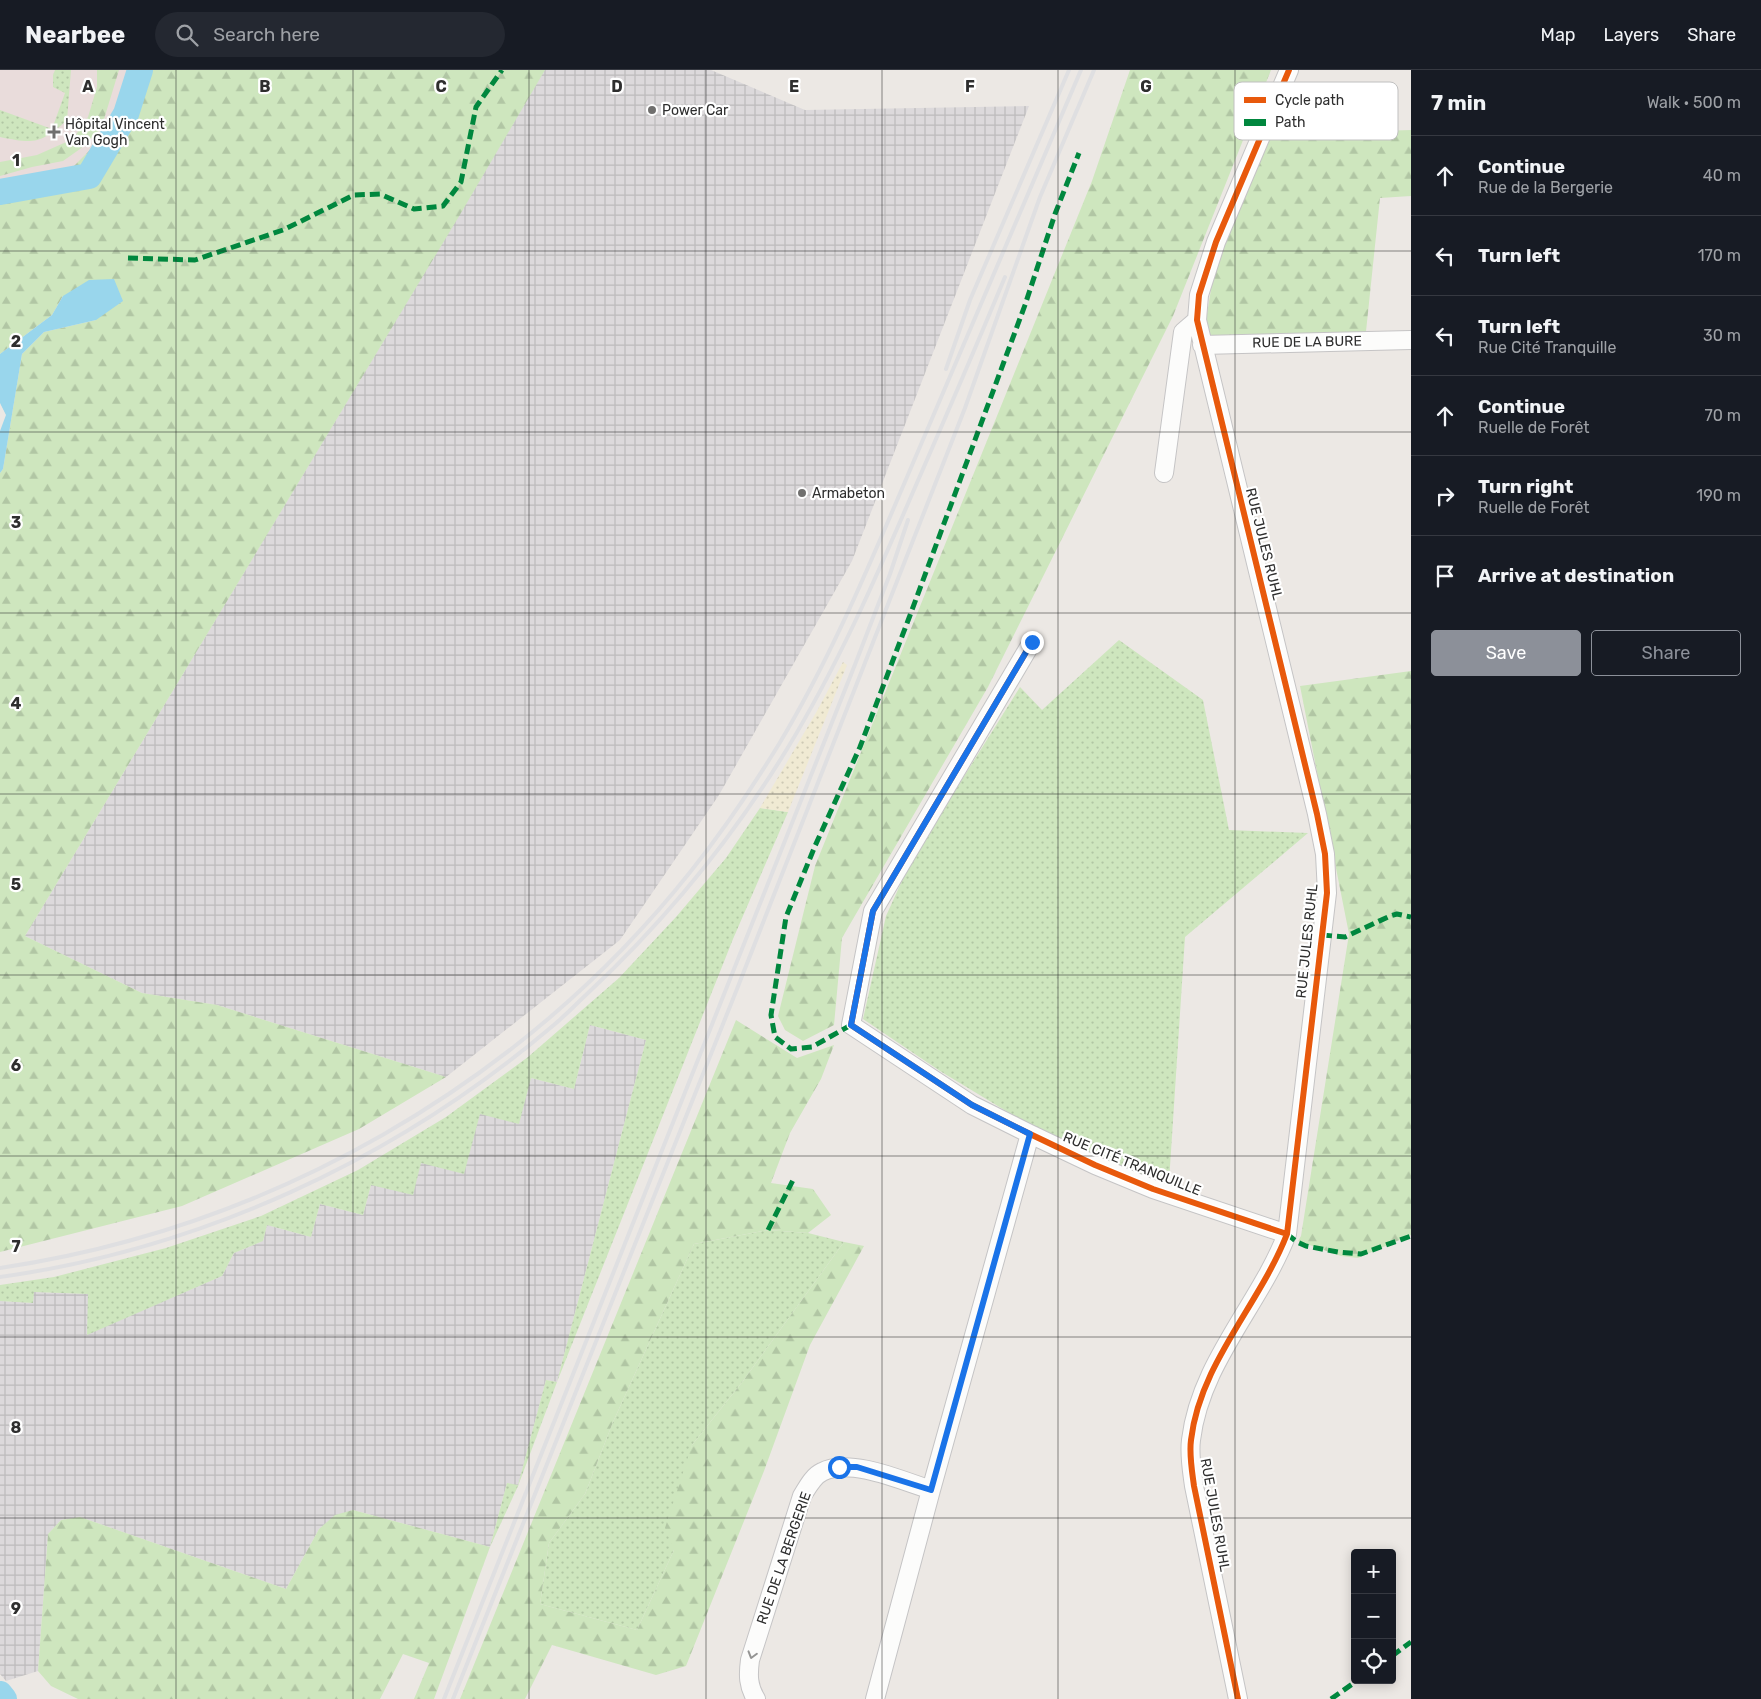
<!DOCTYPE html>
<meta charset="utf-8">
<style>
:root{--surface:#171b24;--page:#242831;--text:#f1f3f6;--muted:#9ea1a6;--line:#363941;--accent:#8c9099}
body{margin:0;font-family:Rubik,sans-serif;background:var(--page);color:var(--text)}
.controls{position:absolute;right:15px;bottom:15px;display:grid;overflow:hidden;border-radius:5px;box-shadow:0 2px 12px #0003}
.controls button{width:45px;height:45px;display:grid;place-items:center;padding:0;border:0;border-bottom:1px solid var(--line);background:var(--surface);color:var(--text);font:25px sans-serif}
.stop{position:absolute;width:15px;height:15px;margin:-11px;border:4px solid #1a73e8;border-radius:50%;background:#fff}
.stop.end{background:#1a73e8;border-color:#fff;box-shadow:0 1px 5px #0008}
.list{margin:0;padding:0;list-style:none}
h2{display:flex;justify-content:space-between;align-items:center;height:65px;margin:0;padding:0 20px;font-size:21px}
h2 small{font-size:16px;font-weight:400;color:var(--muted)}
.list li{display:grid;grid-template-columns:32px 1fr auto;gap:15px;align-items:center;box-sizing:border-box;height:80px;padding:0 20px;border-top:1px solid var(--line)}
.list b{display:block;font-size:19px;white-space:nowrap}
.list p{margin:0;font-size:16px;white-space:nowrap;color:var(--muted)}
.list em{font-size:16px;font-style:normal;color:var(--muted)}
.actions{display:flex;gap:10px;padding:15px 20px}
.actions a{flex:1;padding:11px 0;border:1px solid var(--accent);border-radius:5px;text-align:center;font-size:18px;color:var(--accent)}
.actions .main{background:var(--accent);color:#fff}
.icon{flex:none;width:28px;height:28px;fill:none;stroke:currentColor;stroke-width:2;stroke-linecap:round;stroke-linejoin:round}
.map{position:relative;flex:none;width:1411px;height:1629px;overflow:hidden}
header{display:flex;align-items:center;gap:30px;box-sizing:border-box;height:70px;padding:0 25px;background:var(--surface);border-bottom:1px solid var(--line)}
header strong{font-size:24px}
nav{display:flex;gap:28px;margin-inline-start:auto;font-size:18px}
.search{width:350px;height:45px;background:var(--page);display:flex;align-items:center;gap:12px;box-sizing:border-box;padding:0 18px;border-radius:28px;color:var(--muted);font-size:19px}
main{display:flex}
aside{flex:1;background:var(--surface)}
.map>svg:first-child{display:block}
</style>
<header>
<strong>Nearbee</strong>
<div class="search"><svg class="icon" aria-label="search" viewBox="0 0 24 24"><circle cx="10" cy="10" r="6"/><path d="M15 15l6 6"/></svg>Search here</div>
<nav><a>Map</a><a>Layers</a><a>Share</a></nav>
</header>
<main>
<div class="map">
<svg width="1411" height="1629" viewBox="0 0 1411 1629">
<defs>
<pattern id="industrial-grid" width="8" height="8" patternUnits="userSpaceOnUse" patternTransform="scale(1.25)"><rect width="8" height="8" fill="#dcd9db"/><path d="M0 4h8M4 0v8" fill="none" stroke="#bdbbbc"/></pattern>
<pattern id="grass-dots" width="8" height="8" patternUnits="userSpaceOnUse" patternTransform="scale(1.25)"><rect width="8" height="8" fill="#cee6be"/><path d="M2 2h.1M6 6h.1" fill="none" stroke="#b1c6a4" stroke-width="1.8" stroke-linecap="round"/></pattern>
<pattern id="forest-firs" width="22" height="20" patternUnits="userSpaceOnUse" patternTransform="scale(1.25)"><rect width="22" height="20" fill="#cee6be"/><path d="M5 1l3.5 6h-7zM16 11l3.5 6h-7z" fill="#b1c6a4"/></pattern>
<pattern id="sand-dots" width="8" height="8" patternUnits="userSpaceOnUse" patternTransform="scale(1.25)"><rect width="8" height="8" fill="#f0ead3"/><path d="M2 2h.1M6 6h.1" fill="none" stroke="#cec9b5" stroke-width="1.8" stroke-linecap="round"/></pattern>
</defs>
<rect width="100%" height="100%" fill="#ece8e4"/>
<path fill="url(#industrial-grid)" d="M 544,0 L 711,0 L 805,40 L 1029,36 L 852,491 L 719,725 L 620,870 L 446,1007 L 217,935 L 142,923 L 25,866 L 372,290 Z
M 590,955 L 646,970 L 557,1312 L 546,1310 L 518,1416 L 507,1413 L 490,1477 L 353,1440 L 319,1459 L 286,1519 L 80,1447 L 61,1450 L 48,1464 L 38,1601 L 6,1611 L 0,1604 L 0,1231 L 33,1233 L 33,1222 L 89,1224 L 87,1264 L 222,1206 L 234,1183 L 263,1171 L 267,1155 L 311,1167 L 320,1134 L 363,1145 L 371,1115 L 421,1093 L 480,1044 L 531,1008 L 574,1019 Z"/>
<path fill="#e9dcdb" d="M 0,0 L 140,0 L 119,40 L 99,84 L 57,104 L 0,111 Z"/>
<path fill="url(#grass-dots)" d="M 55,0 L 71,0 L 67,50 C 41,74 34,74 0,67 L 0,40 L 52,59 L 65,23 L 53,17 L 53,5 Z
M 1119,570 L 1203,630 L 1229,760 L 1308,763 L 1185,867 L 1169,1112 L 1095,1095 L 940,1001 L 863,949 L 886,846 L 911,791 L 1020,617 L 1042,640 Z
M 760,738 L 788,742 L 733,869 L 557,1312 L 518,1416 L 490,1477 L 507,1413 L 518,1415 L 546,1310 L 557,1312 L 646,970 L 590,955 L 574,1019 L 531,1008 L 519,1054 L 480,1044 L 464,1104 L 421,1093 L 413,1125 L 371,1115 L 363,1145 L 320,1134 L 311,1167 L 267,1155 L 263,1171 L 234,1183 L 222,1206 L 87,1265 L 88,1224 L 34,1222 L 33,1233 L 0,1231 L 0,1215 L 54,1207 L 166,1178 L 261,1146 L 358,1100 L 446,1047 L 528,987 L 619,908 L 676,847 L 726,788 Z
M 768,1160 L 808,1163 L 844,1172 L 743,1311 L 692,1375 L 674,1480 L 637,1560 L 540,1534 L 549,1473 L 585,1424 L 613,1352 L 694,1174 Z"/>
<path fill="url(#forest-firs)" d="M 97,0 L 119,0 L 101,59 L 80,79 L 63,91 L 32,97 L 0,106 L 0,92 L 37,85 L 73,69 L 88,47 L 97,17 Z
M 140,0 L 545,0 L 458,148 L 25,866 L 142,923 L 217,935 L 446,1007 L 359,1059 L 182,1136 L 0,1182 L 0,403 L 3,399 L 22,284 L 44,262 L 96,250 L 63,226 L 52,245 L 0,284 L 0,129 L 58,112 L 126,44 Z
M 1130,0 L 1271,0 L 1173,246 L 988,617 L 842,868 L 834,955 L 803,971 L 785,960 L 778,946 L 815,796 L 1092,111 Z
M 1279,48 L 1310,63 L 1411,60 L 1411,126 L 1380,128 L 1365,271 L 1202,275 L 1220,164 Z
M 1411,601 L 1411,1165 L 1358,1188 L 1341,1186 L 1298,1171 L 1301,1166 L 1349,864 L 1300,616 Z
M 736,950 L 797,988 L 834,975 L 821,1009 L 790,1063 L 771,1113 L 813,1119 L 831,1145 L 808,1163 L 768,1160 L 694,1174 L 613,1352 L 585,1424 L 549,1473 L 540,1534 L 637,1560 L 674,1480 L 665,1458 L 692,1375 L 743,1311 L 844,1172 L 864,1176 L 810,1275 L 764,1401 L 686,1596 L 656,1605 L 552,1575 L 525,1629 L 460,1629 Z
M 353,1440 L 490,1477 L 434,1629 L 414,1629 L 429,1593 L 403,1584 L 380,1629 L 78,1629 L 51,1616 L 38,1601 L 48,1464 L 61,1450 L 80,1447 L 286,1519 L 319,1459 L 335,1445 Z"/>
<path fill="url(#sand-dots)" d="M 843,592 L 847,595 L 788,742 L 760,738 L 817,641 Z"/>
<path fill="#99d6ec" d="M 114,209 L 123,231 L 96,250 L 44,262 L 22,284 L 3,399 L 0,403 L 0,361 L 6,345 L 0,333 L 0,284 L 52,245 L 63,226 L 89,210 Z"/>
<g fill="none" stroke-linecap="round" stroke-linejoin="round">
<path stroke="#99d6ec" stroke-width="26" d="M 0,122 L 89,106 L 126,44 L 140,0
M 0,1624 L 4,1629"/>
<defs>
<path id="minor" d="M 1202,275 L 1411,270
M 1164,403 L 1183,262 L 1197,250
M 1032,572 L 873,841 L 851,955 L 972,1035 L 1030,1064 L 1095,1095 L 1153,1119 L 1287,1164
M 756,1629 C 748,1616 748,1605 750,1590 L 802,1426 C 807,1418 813,1406 822,1402 C 849,1387 903,1411 931,1420
M 875,1629 L 931,1420 L 1030,1064
M 1238,1629 L 1194,1416 C 1192,1401 1189,1385 1191,1370 C 1200,1293 1260,1234 1287,1164 L 1327,823 L 1325,784 L 1317,744 L 1197,250 L 1199,225 L 1216,172 L 1289,0"/>
</defs>
<use href="#minor" stroke="#c5c4c5" stroke-width="20"/>
<use href="#minor" stroke="#fcfcfb" stroke-width="18"/>
<path stroke="#dfdfe1" stroke-width="4" d="M 946,299 L 970,230 L 1069,0
M 0,1198 C 270,1158 521,1015 691,801 C 723,761 752,718 779,674 C 835,581 876,479 919,379 C 973,253 1027,127 1081,0
M 0,1207 C 201,1179 394,1090 549,959 C 563,948 575,935 588,923 C 665,851 732,769 787,679 C 837,597 875,510 913,422 C 944,351 975,279 1005,207
M 444,1629 L 856,592 L 890,504 L 908,450
M 453,1629 L 737,919 L 965,338 L 1040,127 L 1094,0"/>
<path stroke="#00873e" stroke-width="5" stroke-dasharray="10 5" stroke-linecap="butt" d="M 128,188 L 195,190 L 283,160 L 354,125 L 380,124 L 414,139 L 443,136 L 461,112 L 476,37 L 502,0
M 1322,865 L 1345,867 L 1390,846 L 1397,844 L 1411,847
M 851,955 L 812,977 L 791,979 L 775,967 L 771,945 L 786,847 L 815,776 L 860,677 L 909,548 L 1025,235 L 1055,144 L 1079,83
M 768,1160 L 793,1110
M 1287,1164 L 1297,1172 L 1306,1176 L 1338,1182 L 1361,1184 L 1411,1166
M 1392,1586 L 1411,1572
M 1331,1629 L 1358,1610"/>
<defs>
<path id="cycleway" d="M 1032,572 L 873,841 L 851,955 L 972,1035 L 1030,1064 L 1095,1095 L 1153,1119 L 1287,1164
M 1238,1629 L 1194,1416 C 1192,1401 1189,1385 1191,1370 C 1200,1293 1260,1234 1287,1164 L 1327,823 L 1325,784 L 1317,744 L 1197,250 L 1199,225 L 1216,172 L 1289,0"/>
</defs>
<use href="#cycleway" stroke="#fff" stroke-width="9"/>
<use href="#cycleway" stroke="#e8590c" stroke-width="6"/>
</g>
<defs><path id="oneway-chevron" d="M-2-3.5L2.5 0L-2 3.5" fill="none" stroke-width="1.6" stroke-linecap="round" stroke-linejoin="round" transform="scale(1.25)"/></defs>
<use stroke="#959594" href="#oneway-chevron" transform="translate(752 1585) rotate(106)"/>
<g fill="none" stroke-linecap="round" stroke-linejoin="round">
<path stroke="#1a73e8" stroke-width="6" d="M 839,1397 L 857,1397 L 931,1420 L 1030,1064 L 972,1035 L 851,955 L 873,841 L 1032,572"/>
</g>
<path fill="none" stroke="#2e2e2e" stroke-width="1" stroke-opacity="0.55" d="M 176,0 L 176,1629M 353,0 L 353,1629M 529,0 L 529,1629M 706,0 L 706,1629M 882,0 L 882,1629M 1058,0 L 1058,1629M 1235,0 L 1235,1629M 0,181 L 1411,181M 0,362 L 1411,362M 0,543 L 1411,543M 0,724 L 1411,724M 0,905 L 1411,905M 0,1086 L 1411,1086M 0,1267 L 1411,1267M 0,1448 L 1411,1448"/>
<g fill="#706f6e" stroke="#fff" stroke-width="2">
<circle cx="652" cy="40" r="5"/>
<path d="M51.5 54.5h5v5h5v5h-5v5h-5v-5h-5v-5h5z"/>
<circle cx="802" cy="423" r="5"/>
</g>
<g text-anchor="middle" dominant-baseline="central" stroke-width="4.5" stroke-linejoin="round" paint-order="stroke">
<g font-size="14" fill="#2e2e2e" stroke="#fff" text-anchor="start">
<text x="662" y="40">Power Car</text>
<text x="65" y="54">Hôpital Vincent<tspan x="65" dy="16">Van Gogh</tspan></text>
<text x="812" y="423">Armabeton</text>
</g>
<g font-size="14" fill="#2e2e2e" stroke="#fff">
<text transform="translate(1307 272) rotate(-1)">RUE DE LA BURE</text>
<text transform="translate(1264 474) rotate(76)">RUE JULES RUHL</text>
<text transform="translate(1307 871) rotate(-84)">RUE JULES RUHL</text>
<text transform="translate(1132 1094) rotate(22)">RUE CITÉ TRANQUILLE</text>
<text transform="translate(1215 1445) rotate(80)">RUE JULES RUHL</text>
<text transform="translate(784 1488) rotate(-71)">RUE DE LA BERGERIE</text>
</g>
</g>
<rect x="1234" y="12" width="164" height="58" rx="8" fill="#fff" stroke="#c0c0c0" stroke-width="1"/>
<rect x="1244" y="27" width="22" height="6" fill="#e8590c"/>
<rect x="1244" y="49" width="22" height="7" fill="#00873e"/>
<g font-size="14" fill="#2e2e2e">
<text x="1275" y="35">Cycle path</text>
<text x="1275" y="57">Path</text>
</g>
<g font-size="16" text-anchor="middle" font-weight="bold" fill="#2e2e2e" stroke="#fff" stroke-width="4.5" stroke-linejoin="round" paint-order="stroke">
<text x="88" y="22">A</text>
<text x="265" y="22">B</text>
<text x="441" y="22">C</text>
<text x="617" y="22">D</text>
<text x="794" y="22">E</text>
<text x="970" y="22">F</text>
<text x="1146" y="22">G</text>
<text x="16" y="96">1</text>
<text x="16" y="277">2</text>
<text x="16" y="458">3</text>
<text x="16" y="639">4</text>
<text x="16" y="820">5</text>
<text x="16" y="1001">6</text>
<text x="16" y="1182">7</text>
<text x="16" y="1363">8</text>
<text x="16" y="1544">9</text>
</g>
</svg>
<div class="controls">
<button>+</button>
<button>−</button>
<button><svg class="icon" aria-label="locate" viewBox="0 0 24 24"><circle cx="12" cy="12" r="6"/><path d="M12 2v4M12 18v4M2 12h4M18 12h4"/></svg></button>
</div>
<div class="stop" style="left:839px;top:1397px"></div>
<div class="stop end" style="left:1032px;top:572px"></div>
</div>
<aside>
<h2>7 min<small>Walk · 500 m</small></h2>
<ul class="list">
<li><svg class="icon" aria-label="ahead" viewBox="0 0 24 24"><path d="M12 20V5M6 11l6-6 6 6"/></svg><div><b>Continue</b><p>Rue de la Bergerie</p></div><em>40 m</em></li>
<li><svg class="icon" aria-label="left" viewBox="0 0 24 24"><path d="M17 20v-9H6M10 6l-5 5 5 5"/></svg><div><b>Turn left</b></div><em>170 m</em></li>
<li><svg class="icon" aria-label="left" viewBox="0 0 24 24"><path d="M17 20v-9H6M10 6l-5 5 5 5"/></svg><div><b>Turn left</b><p>Rue Cité Tranquille</p></div><em>30 m</em></li>
<li><svg class="icon" aria-label="ahead" viewBox="0 0 24 24"><path d="M12 20V5M6 11l6-6 6 6"/></svg><div><b>Continue</b><p>Ruelle de Forêt</p></div><em>70 m</em></li>
<li><svg class="icon" aria-label="right" viewBox="0 0 24 24"><path d="M7 20v-9h11M14 6l5 5-5 5"/></svg><div><b>Turn right</b><p>Ruelle de Forêt</p></div><em>190 m</em></li>
<li><svg class="icon" aria-label="arrive" viewBox="0 0 24 24"><path d="M6 21V4h12l-3 4 3 4H6"/></svg><div><b>Arrive at destination</b></div></li>
</ul>
<div class="actions"><a class="main">Save</a><a>Share</a></div>
</aside>
</main>
